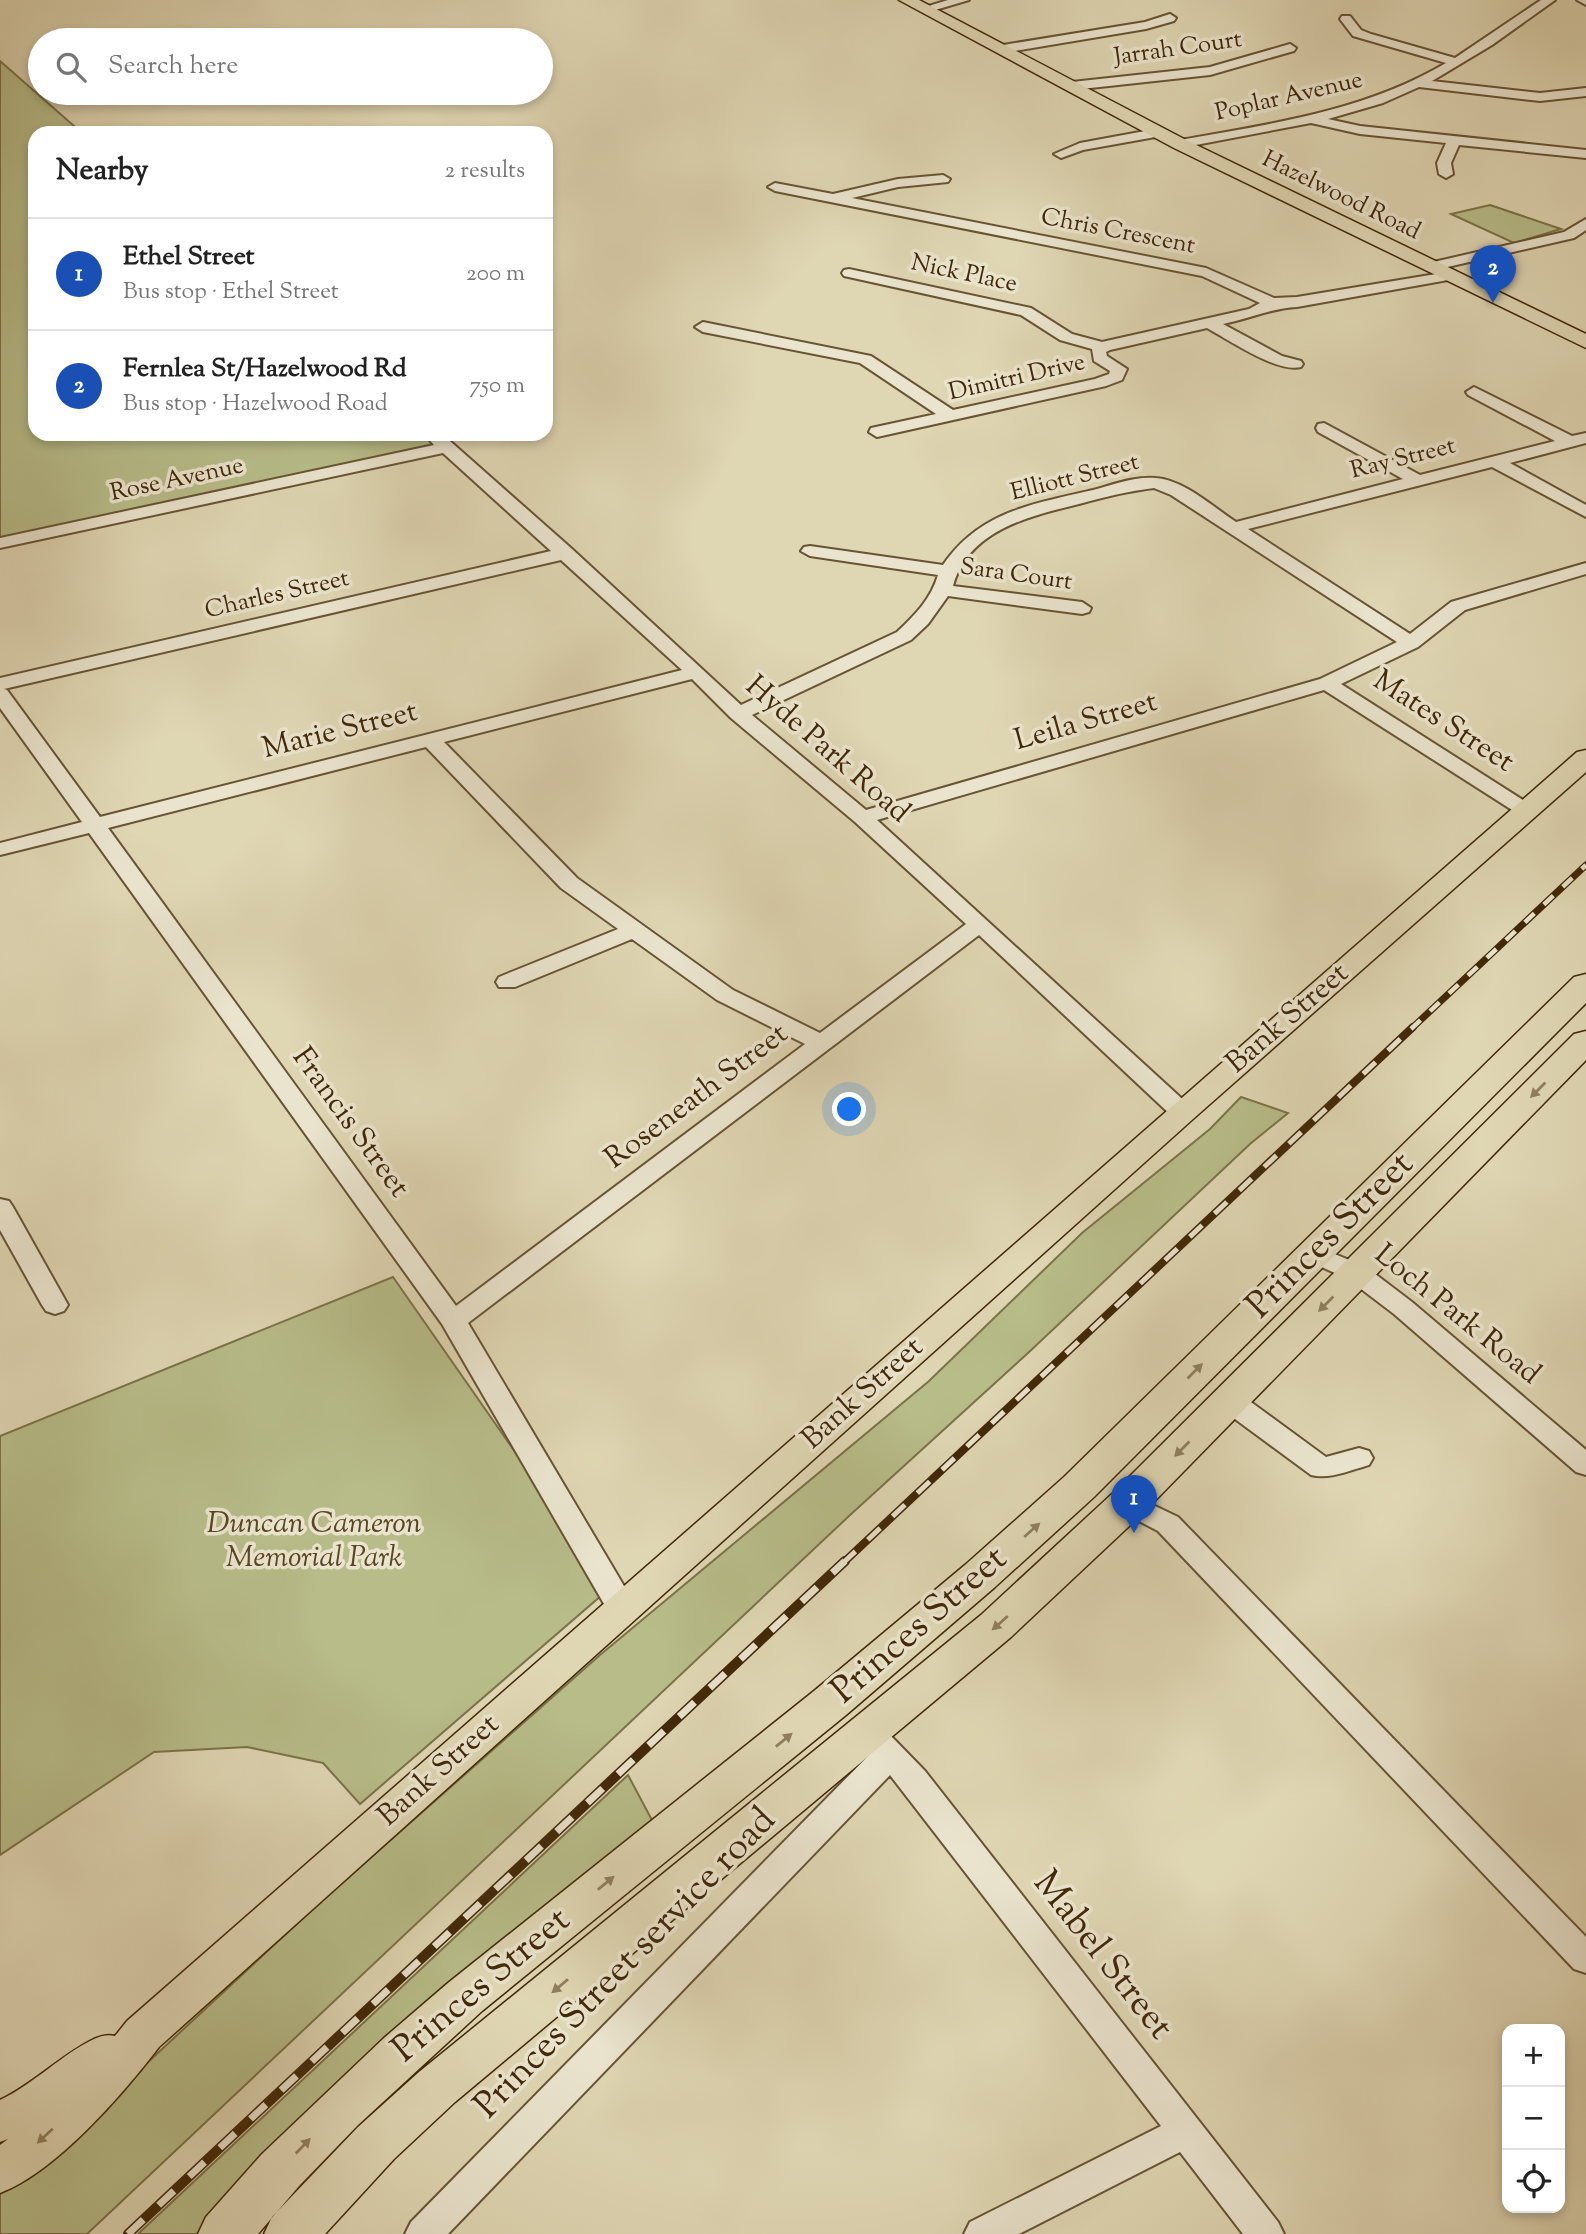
<!DOCTYPE html>
<meta charset="utf-8">
<style>
:root{--surface:#fff;--page:#f2f2f2;--text:#222;--muted:#767676;--line:#e0e0e0;--accent:#0b8043}
body{margin:0;font-family:"Sorts Mill Goudy",serif;background:var(--page);color:var(--text)}
.controls{position:absolute;right:21px;bottom:21px;display:grid;overflow:hidden;border-radius:14px;box-shadow:0 4px 10px #0003}
.controls button{width:63px;height:63px;display:grid;place-items:center;padding:0;border:0;border-bottom:2px solid var(--line);background:var(--surface);color:var(--text);font:35px sans-serif}
.you{position:absolute;left:850px;top:1110px;width:24px;height:24px;margin:-18px;border:5px solid #fff;border-radius:50%;background:#1a73e8;box-shadow:0 0 0 10px #1a73e833}
.badge{display:grid;place-items:center;width:46px;height:46px;border-radius:50%;background:var(--accent);color:#fff;font-size:23px;font-weight:700}
.pin{position:absolute;translate:-50% -58px;filter:drop-shadow(0 2px 4px #0008)}
.pin::after{content:'';position:absolute;top:37px;width:24px;height:21px;background:inherit;clip-path:polygon(0 0,100% 0,50% 100%)}
.list{margin:0;padding:0;list-style:none}
h2{display:flex;justify-content:space-between;align-items:center;height:91px;margin:0;padding:0 28px;font-size:30px}
h2 small{font-size:23px;font-weight:400;color:var(--muted)}
.list li{display:grid;grid-template-columns:46px 1fr auto;gap:21px;align-items:center;box-sizing:border-box;height:112px;padding:0 28px;border-top:2px solid var(--line)}
.list b{display:block;font-size:26px;white-space:nowrap}
.list p{margin:0;font-size:23px;white-space:nowrap;color:var(--muted)}
.list em{font-size:23px;font-style:normal;color:var(--muted)}
.icon{flex:none;width:38px;height:38px;fill:none;stroke:currentColor;stroke-width:2;stroke-linecap:round;stroke-linejoin:round}
.map{position:relative;flex:none;width:1586px;height:2234px;overflow:hidden}
.search{position:absolute;background:var(--surface);box-shadow:0 4px 10px #0003;left:28px;top:28px;width:525px;height:77px;display:flex;align-items:center;gap:18px;box-sizing:border-box;padding:0 24px;border-radius:38px;color:var(--muted);font-size:26px}
.panel{position:absolute;background:var(--surface);box-shadow:0 4px 10px #0003;left:28px;top:126px;width:525px;height:315px;border-radius:21px}
.map>svg:first-child{display:block}
</style>
<div class="map">
<svg width="1586" height="2234" viewBox="0 0 1586 2234">
<rect width="100%" height="100%" fill="#dfd6b3"/>
<filter id="stains"><feTurbulence type="fractalNoise" baseFrequency=".00286" numOctaves="4"/><feColorMatrix values="0 0 0 0 .2 0 0 0 0 .09 0 0 0 0 .02 0 0 0 .5 -.17"/></filter>
<radialGradient id="worn" r=".72"><stop offset=".6" stop-color="#630" stop-opacity="0"/><stop offset="1" stop-color="#630" stop-opacity=".3"/></radialGradient>
<path fill="#b7bc89" stroke="#7c7248" stroke-width="2" d="M 0,61 L 82,133 L 35,133 L 35,434 L 429,434 L 443,447 L 0,542 Z
M 1490,205 L 1561,229 L 1514,243 L 1451,214 Z
M 1241,1097 L 1288,1113 L 1250,1144 L 1028,1353 L 849,1516 L 87,2234 L 0,2234 L 0,2194 L 47,2156 L 315,1907 L 600,1655 L 929,1381 L 1082,1233 L 1210,1129 Z
M 393,1277 L 610,1588 L 360,1804 L 323,1763 L 247,1747 L 154,1752 L 0,1855 L 0,1436 Z
M 628,1775 L 653,1822 L 251,2169 L 197,2234 L 138,2234 Z"/>
<g fill="none" stroke-linecap="round" stroke-linejoin="round">
<defs>
<path id="minor" d="M 948,0 L 969,0 L 925,13 L 919,9 Z
M 1541,0 L 1555,0 L 1492,45 L 1432,81 L 1540,93 L 1586,88 L 1586,96 L 1540,101 L 1419,87 L 1383,103 L 1328,119 L 1360,126 L 1586,150 L 1586,158 L 1459,145 L 1451,163 L 1453,174 L 1446,178 L 1439,174 L 1437,163 L 1446,143 L 1360,134 L 1311,123 L 1180,148 L 1173,144 L 1180,140 C 1271,124 1365,111 1446,63 L 1353,36 L 1340,19 L 1342,16 L 1350,16 L 1361,30 L 1371,34 L 1455,58 Z
M 1577,0 L 1586,0 L 1586,5 Z
M 1170,14 L 1176,18 L 1174,21 L 1146,29 L 1003,53 L 997,49 L 1003,45 L 1145,22 Z
M 1290,44 L 1296,48 L 1294,51 L 1210,75 L 1072,90 L 1066,86 L 1072,82 L 1210,67 Z
M 1156,129 L 1163,133 L 1161,136 L 1083,150 L 1061,158 L 1054,154 L 1080,143 Z
M 943,175 L 950,179 L 948,182 L 898,187 L 852,198 L 1206,268 L 1274,298 L 1297,297 L 1448,272 L 1455,276 L 1448,280 L 1297,307 C 1272,308 1249,319 1223,324 L 1282,356 L 1301,361 L 1303,364 L 1301,367 C 1277,373 1229,340 1207,328 L 1110,350 L 1106,352 L 1107,356 L 1127,369 L 1122,380 L 1106,386 L 877,437 L 869,432 L 871,428 L 936,414 L 860,363 L 703,332 L 695,327 L 703,322 L 871,356 L 953,410 L 1095,379 L 1109,374 L 1110,371 L 1094,361 L 1092,349 L 1060,340 L 1021,315 L 844,276 L 842,273 L 844,270 L 849,269 L 1031,308 L 1072,334 L 1102,342 L 1249,309 L 1260,303 L 1202,276 L 775,191 L 768,187 L 775,183 L 833,194 L 898,179 Z
M 1586,219 L 1586,230 L 1574,238 L 1430,271 L 1423,267 L 1425,264 L 1564,232 Z
M 1474,387 L 1572,436 L 1586,433 L 1586,443 L 1510,463 L 1586,505 L 1586,517 L 1492,467 L 1248,529 L 1410,634 L 1451,602 L 1586,563 L 1586,574 L 1465,610 L 1418,647 L 1341,684 L 1534,807 L 1538,811 L 1534,815 L 1520,815 L 1324,690 L 877,820 L 1191,1107 L 1194,1112 L 1191,1117 L 1182,1119 L 1173,1117 L 979,935 L 468,1323 L 637,1608 L 633,1616 L 622,1619 L 611,1616 L 442,1324 L 89,833 L 0,855 L 0,843 L 82,822 L 0,708 L 0,678 L 551,551 L 443,453 L 0,548 L 0,538 L 434,445 L 424,434 L 442,434 L 572,549 L 741,705 L 897,632 C 915,615 931,599 938,575 L 810,556 L 801,551 L 804,547 L 810,546 L 943,565 C 980,511 1033,504 1093,490 C 1112,485 1135,476 1156,478 C 1184,480 1213,507 1236,522 L 1403,479 L 1318,432 L 1316,428 L 1318,424 L 1324,423 L 1420,475 L 1555,441 L 1468,395 L 1466,392 ZM 1154,488 L 1171,495 L 1397,642 L 1320,679 L 866,810 L 752,715 L 911,640 L 928,624 L 948,596 L 1082,614 L 1089,612 L 1091,608 L 1082,602 L 953,586 C 968,530 1030,516 1079,504 C 1104,497 1129,491 1154,488 ZM 561,560 L 682,670 L 100,817 L 7,690 L 4,689 ZM 692,679 L 731,718 L 855,822 L 966,924 L 820,1033 L 733,990 L 577,878 L 444,742 ZM 426,747 L 561,888 L 618,929 L 499,977 L 496,982 L 499,987 L 515,987 L 632,939 L 717,1000 L 805,1044 L 456,1306 L 108,828 Z
M 0,1199 L 9,1201 L 13,1207 L 68,1305 L 64,1311 L 55,1314 L 46,1311 L 42,1305 L 0,1230 Z
M 1313,1245 L 1366,1267 L 1412,1302 L 1586,1450 L 1586,1475 L 1576,1472 L 1394,1314 L 1348,1279 L 1304,1259 L 1300,1253 L 1304,1247 Z
M 1230,1392 L 1240,1394 L 1326,1457 L 1359,1448 L 1369,1451 L 1373,1458 L 1369,1465 C 1351,1470 1329,1480 1311,1475 L 1220,1408 L 1216,1401 L 1220,1394 Z
M 1128,1493 L 1178,1517 L 1586,1937 L 1586,1973 L 1574,1969 L 1158,1531 L 1118,1510 L 1114,1503 L 1118,1496 Z
M 879,1731 L 890,1735 L 925,1771 L 1278,2222 L 1284,2234 L 1243,2234 L 1180,2152 L 1019,2234 L 964,2234 L 970,2222 L 1161,2126 L 890,1775 L 448,2234 L 405,2234 L 411,2222 L 870,1754 L 863,1743 L 868,1735 Z"/>
<path id="major" d="M 899,0 L 919,0 L 1186,140 L 1586,334 L 1586,348 L 1174,148 Z
M 1586,750 L 1586,772 L 1193,1119 L 159,2047 C 123,2094 56,2172 0,2193 L 0,2145 L 8,2139 L 0,2142 L 0,2100 C 34,2084 62,2054 94,2039 C 101,2036 107,2034 115,2036 L 127,2021 L 1577,752 Z"/>
<path id="highway" d="M 1586,974 L 1586,1003 L 1094,1497 L 995,1587 L 846,1715 L 482,2011 L 358,2125 L 299,2186 L 258,2234 L 198,2234 L 206,2217 L 262,2154 L 384,2038 L 448,1983 L 814,1691 L 965,1565 L 1064,1477 L 1574,977 Z
M 1586,1031 L 1586,1060 L 1143,1513 L 1011,1637 L 455,2102 L 394,2159 L 325,2234 L 264,2234 L 272,2217 L 358,2127 L 419,2072 L 981,1615 L 1113,1493 L 1574,1034 Z"/>
</defs>
<use href="#minor" stroke="#685433" stroke-width="4"/>
<use href="#major" stroke="#412808" stroke-width="3"/>
<use href="#highway" stroke="#412808" stroke-width="3"/>
<use href="#minor" fill="#eae4ce" fill-rule="evenodd"/>
<use href="#major" fill="#dfd6b3" fill-rule="evenodd"/>
<use href="#highway" fill="#dfd6b3" fill-rule="evenodd"/>
<defs>
<path id="rail-far2" d="M 1411,1029 L 1586,865"/>
<path id="rail-far1" d="M 843,1563 L 1413,1027"/>
<path id="rail" d="M 128,2234 L 845,1561"/>
</defs>
<use href="#rail-far2" stroke="#412808" stroke-width="7"/>
<use href="#rail-far1" stroke="#412808" stroke-width="8"/>
<use href="#rail" stroke="#412808" stroke-width="10"/>
<use href="#rail-far2" stroke="#eae4ce" stroke-width="4.5" stroke-dasharray="13" stroke-linecap="butt"/>
<use href="#rail-far1" stroke="#eae4ce" stroke-width="5" stroke-dasharray="17" stroke-linecap="butt"/>
<use href="#rail" stroke="#eae4ce" stroke-width="7" stroke-dasharray="21" stroke-linecap="butt"/>
</g>
<defs><path id="oneway-solid" d="M-6-.8H1V-3.2L6.5 0L1 3.2V.8H-6Z" transform="scale(1.75)"/></defs>
<g fill="#907f5e">
<use href="#oneway-solid" transform="translate(1538 1090) rotate(135)"/>
<use href="#oneway-solid" transform="translate(1326 1304) rotate(135)"/>
<use href="#oneway-solid" transform="translate(1195 1371) rotate(-45)"/>
<use href="#oneway-solid" transform="translate(1182 1449) rotate(135)"/>
<use href="#oneway-solid" transform="translate(1032 1530) rotate(-42)"/>
<use href="#oneway-solid" transform="translate(1000 1623) rotate(138)"/>
<use href="#oneway-solid" transform="translate(784 1740) rotate(-39)"/>
<use href="#oneway-solid" transform="translate(606 1883) rotate(-39)"/>
<use href="#oneway-solid" transform="translate(560 1986) rotate(140)"/>
<use href="#oneway-solid" transform="translate(45 2136) rotate(137)"/>
<use href="#oneway-solid" transform="translate(303 2146) rotate(-46)"/>
</g>
<g text-anchor="middle" dominant-baseline="central" stroke-width="7" stroke-linejoin="round" paint-order="stroke">
<g font-size="24" fill="#412808" stroke="#eae4ce">
<text transform="translate(1178 49) rotate(-8)">Jarrah Court</text>
<text transform="translate(1289 97) rotate(-13)">Poplar Avenue</text>
<text transform="translate(1341 196) rotate(26)">Hazelwood Road</text>
<text transform="translate(1118 232) rotate(11)">Chris Crescent</text>
<text transform="translate(964 274) rotate(12)">Nick Place</text>
<text transform="translate(1017 378) rotate(-13)">Dimitri Drive</text>
<text transform="translate(1403 459) rotate(-14)">Ray Street</text>
<text transform="translate(1075 478) rotate(-14)">Elliott Street</text>
<text transform="translate(177 480) rotate(-12)">Rose Avenue</text>
<text transform="translate(1016 575) rotate(8)">Sara Court</text>
<text transform="translate(277 595) rotate(-13)">Charles Street</text>
</g>
<g font-size="30" fill="#412808" stroke="#eae4ce">
<text transform="translate(1086 722) rotate(-16)">Leila Street</text>
<text transform="translate(1443 722) rotate(33)">Mates Street</text>
<text transform="translate(340 731) rotate(-14)">Marie Street</text>
<text transform="translate(827 750) rotate(41)">Hyde Park Road</text>
<text transform="translate(1288 1019) rotate(-41)">Bank Street</text>
<text transform="translate(697 1097) rotate(-37)">Roseneath Street</text>
<text transform="translate(350 1123) rotate(54)">Francis Street</text>
<text transform="translate(1457 1315) rotate(39)">Loch Park Road</text>
<text transform="translate(863 1394) rotate(-42)">Bank Street</text>
<text transform="translate(439 1771) rotate(-42)">Bank Street</text>
</g>
<g font-size="30" font-style="italic" fill="#594622" stroke="#eae4ce">
<text x="314" y="1524">Duncan Cameron<tspan x="314" dy="34">Memorial Park</tspan></text>
</g>
<g font-size="37" fill="#412808" stroke="#eae4ce">
<text transform="translate(1331 1236) rotate(-45)">Princes Street</text>
<text transform="translate(920 1626) rotate(-41)">Princes Street</text>
<text transform="translate(1102 1956) rotate(52)">Mabel Street</text>
<text transform="translate(626 1964) rotate(-46)">Princes Street service road</text>
<text transform="translate(482 1986) rotate(-40)">Princes Street</text>
</g>
</g>
<rect width="100%" height="100%" filter="url(#stains)"/>
<rect width="100%" height="100%" fill="url(#worn)"/>
</svg>
<div class="controls">
<button>+</button>
<button>−</button>
<button><svg class="icon" aria-label="locate" viewBox="0 0 24 24"><circle cx="12" cy="12" r="6"/><path d="M12 2v4M12 18v4M2 12h4M18 12h4"/></svg></button>
</div>
<div class="you"></div>
<div class="pin badge" style="left:1134px;top:1533px;background:#1a4fb4">1</div>
<div class="pin badge" style="left:1493px;top:303px;background:#1a4fb4">2</div>
<div class="search"><svg class="icon" aria-label="search" viewBox="0 0 24 24"><circle cx="10" cy="10" r="6"/><path d="M15 15l6 6"/></svg>Search here</div>
<section class="panel">
<h2>Nearby<small>2 results</small></h2>
<ul class="list">
<li><span class="badge" style="background:#1a4fb4">1</span><div><b>Ethel Street</b><p>Bus stop · Ethel Street</p></div><em>200 m</em></li>
<li><span class="badge" style="background:#1a4fb4">2</span><div><b>Fernlea St/Hazelwood Rd</b><p>Bus stop · Hazelwood Road</p></div><em>750 m</em></li>
</ul>
</section>
</div>
